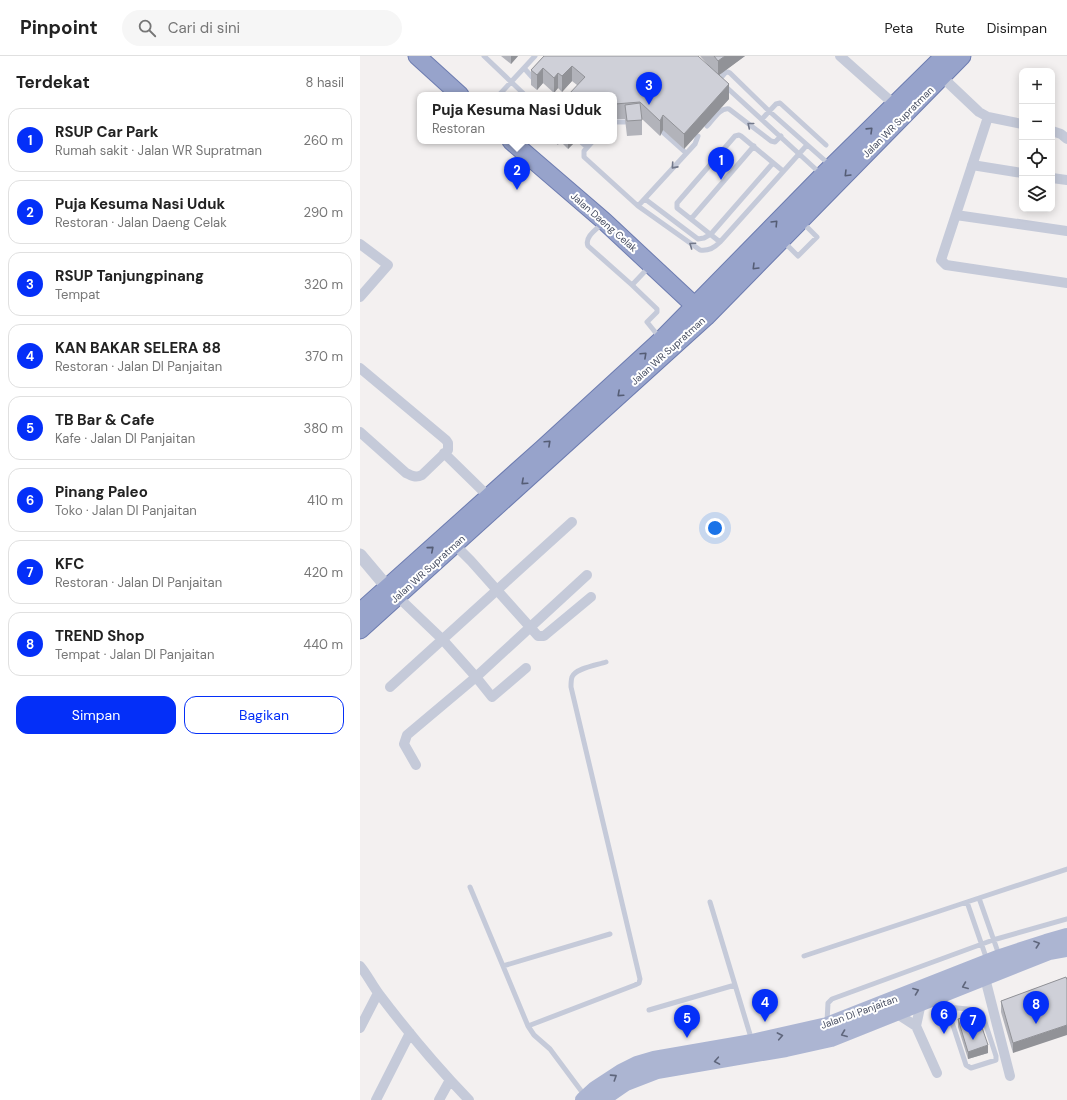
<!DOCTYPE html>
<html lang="id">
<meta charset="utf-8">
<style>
:root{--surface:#fff;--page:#f6f6f6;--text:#222;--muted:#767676;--line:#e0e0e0;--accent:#042ff8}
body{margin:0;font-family:"DM Sans",sans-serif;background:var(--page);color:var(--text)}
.controls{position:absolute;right:12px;top:12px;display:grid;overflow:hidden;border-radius:8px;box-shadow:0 2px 10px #0003}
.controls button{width:36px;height:36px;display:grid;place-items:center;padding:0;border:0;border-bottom:1px solid var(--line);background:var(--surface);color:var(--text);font:20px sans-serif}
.you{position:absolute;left:355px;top:472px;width:14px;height:14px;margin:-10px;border:3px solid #fff;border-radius:50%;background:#1a73e8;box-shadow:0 0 0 6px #1a73e833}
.badge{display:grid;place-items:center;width:26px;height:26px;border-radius:50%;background:var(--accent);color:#fff;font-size:13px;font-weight:700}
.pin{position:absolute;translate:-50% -33px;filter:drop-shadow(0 1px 2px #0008)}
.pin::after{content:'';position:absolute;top:21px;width:14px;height:12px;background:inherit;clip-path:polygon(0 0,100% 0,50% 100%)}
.popup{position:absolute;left:57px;top:36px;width:200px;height:52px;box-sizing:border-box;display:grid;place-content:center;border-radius:8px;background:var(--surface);filter:drop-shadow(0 1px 3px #0005);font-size:13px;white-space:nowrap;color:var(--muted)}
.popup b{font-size:15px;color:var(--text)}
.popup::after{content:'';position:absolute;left:50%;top:100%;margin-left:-8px;border:8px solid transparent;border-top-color:var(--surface)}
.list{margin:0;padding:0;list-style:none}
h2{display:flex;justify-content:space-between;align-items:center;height:52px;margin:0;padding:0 16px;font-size:17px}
h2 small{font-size:13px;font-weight:400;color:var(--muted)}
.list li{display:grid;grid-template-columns:26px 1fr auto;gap:12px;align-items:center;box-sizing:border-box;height:64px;margin:0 8px 8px;padding:0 8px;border:1px solid var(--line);border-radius:12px}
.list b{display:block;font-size:15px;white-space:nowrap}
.list p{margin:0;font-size:13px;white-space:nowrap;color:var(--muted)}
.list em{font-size:13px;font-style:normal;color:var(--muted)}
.actions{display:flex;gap:8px;padding:12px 16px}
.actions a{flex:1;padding:9px 0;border:1px solid var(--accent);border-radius:12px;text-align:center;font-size:14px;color:var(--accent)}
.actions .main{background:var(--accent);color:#fff}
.icon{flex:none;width:22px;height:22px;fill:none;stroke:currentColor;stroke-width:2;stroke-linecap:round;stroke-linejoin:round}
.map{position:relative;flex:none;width:707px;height:1044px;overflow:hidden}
header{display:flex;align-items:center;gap:24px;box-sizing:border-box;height:56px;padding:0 20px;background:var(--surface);border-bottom:1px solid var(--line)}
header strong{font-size:19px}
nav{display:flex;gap:22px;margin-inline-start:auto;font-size:14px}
.search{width:280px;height:36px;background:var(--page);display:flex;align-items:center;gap:10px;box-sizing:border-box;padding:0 14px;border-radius:22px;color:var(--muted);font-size:15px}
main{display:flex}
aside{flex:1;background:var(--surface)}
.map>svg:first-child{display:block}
</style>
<header>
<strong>Pinpoint</strong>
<div class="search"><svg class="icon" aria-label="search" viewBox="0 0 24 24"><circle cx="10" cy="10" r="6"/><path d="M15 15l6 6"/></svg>Cari di sini</div>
<nav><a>Peta</a><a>Rute</a><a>Disimpan</a></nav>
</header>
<main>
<aside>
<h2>Terdekat<small>8 hasil</small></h2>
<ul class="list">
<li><span class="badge">1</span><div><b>RSUP Car Park</b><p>Rumah sakit · Jalan WR Supratman</p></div><em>260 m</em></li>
<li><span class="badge">2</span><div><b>Puja Kesuma Nasi Uduk</b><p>Restoran · Jalan Daeng Celak</p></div><em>290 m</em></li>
<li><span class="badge">3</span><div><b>RSUP Tanjungpinang</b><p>Tempat</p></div><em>320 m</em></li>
<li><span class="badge">4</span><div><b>KAN BAKAR SELERA 88</b><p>Restoran · Jalan DI Panjaitan</p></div><em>370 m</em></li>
<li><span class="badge">5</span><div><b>TB Bar &amp; Cafe</b><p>Kafe · Jalan DI Panjaitan</p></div><em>380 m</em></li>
<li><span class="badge">6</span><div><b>Pinang Paleo</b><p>Toko · Jalan DI Panjaitan</p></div><em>410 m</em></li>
<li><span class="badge">7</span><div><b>KFC</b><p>Restoran · Jalan DI Panjaitan</p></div><em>420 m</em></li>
<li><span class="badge">8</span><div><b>TREND Shop</b><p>Tempat · Jalan DI Panjaitan</p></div><em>440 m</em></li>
</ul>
<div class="actions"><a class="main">Simpan</a><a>Bagikan</a></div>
</aside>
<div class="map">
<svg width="707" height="1044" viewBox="0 0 707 1044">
<rect width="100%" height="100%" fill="#f3f0f0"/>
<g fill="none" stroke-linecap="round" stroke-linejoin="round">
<defs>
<path id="trunk" d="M 57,0 L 100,39
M 151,85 L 244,165 L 335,250
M 0,556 L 183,392 L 301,284 L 463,119 L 584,0
M 0,574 L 346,261 L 602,0"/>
</defs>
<use href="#trunk" stroke="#6d7cb0" stroke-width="19"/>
<path stroke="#c5cad9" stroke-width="5" d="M 124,0 L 165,39
M 164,12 L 172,21 L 177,20
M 359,24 L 365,17 L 368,16 L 370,17 L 409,55 L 470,109
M 364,29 L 461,118
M 139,39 L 175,0
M 402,63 L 416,48 L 420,47 L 466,89
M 254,66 L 265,66
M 347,70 C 353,64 360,51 369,53 L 411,85 L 415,86 L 421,80
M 298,72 L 326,97
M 220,85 L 227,91
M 233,85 L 224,95 L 224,101 L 278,150 L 335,88 L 338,80
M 285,143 L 338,183 L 344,182 L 351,178 L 413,107
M 278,150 L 340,194 C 349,195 354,192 360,186 L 447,89
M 331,163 L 394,90
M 243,167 C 237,173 224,181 228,190 L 272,229 L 290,210
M 360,186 L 317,152 L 317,147 L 375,80 L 379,79 L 381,80 L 423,115
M 424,186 L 438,200 L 457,181 L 443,167
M 272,229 L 297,253 L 297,256 L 287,266 L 300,282
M 110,831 L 168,970 L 174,979 L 190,993 L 225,1040
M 619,842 L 639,899
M 350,846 L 392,985
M 607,846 L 707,813
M 444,900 L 607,846 L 627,904
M 143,910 L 250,878
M 583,939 L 606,1009 L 611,1012 L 636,1004 L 636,1000 L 622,957 L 617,954 L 588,951
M 289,954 L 375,929
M 467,966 L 468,947 L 472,943 L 633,884 L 707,863
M 168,970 L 275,929 L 279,927 L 280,923 L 211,631 C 211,628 211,624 212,621 C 216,612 237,609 246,606"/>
<path stroke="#c5cad9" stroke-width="10" d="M 480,0 L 535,49
M 582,21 L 619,56 L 628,61 L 662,68
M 628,61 L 581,204 L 586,209 L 707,227
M 692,75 L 701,78 L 707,83
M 612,109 L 662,117
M 692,122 L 707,124
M 596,159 L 707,175
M 0,188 L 28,209 L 0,241
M 0,312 L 86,384 L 88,387 L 88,394 L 62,419 C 56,422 52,420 46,417 L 0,376
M 84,397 L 129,441
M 91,485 L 111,505 L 178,580 L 184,580 L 231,541
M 38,541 L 83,584 L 116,621 L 132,641 L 166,612
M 30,631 L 212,466
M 56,709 L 44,688 L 47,679 L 116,621 L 227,519
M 0,910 C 7,918 12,929 19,938 C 47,975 77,1011 109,1044
M 625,922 L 650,1020
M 536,957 L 556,970 L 577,1017
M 556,970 L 561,947
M 0,972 L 18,937
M 16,1044 L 50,977
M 79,1044 L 90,1024"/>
<path stroke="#c5cad9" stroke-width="13" d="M 0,499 L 27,531"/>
<path stroke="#acb5d2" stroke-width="16" d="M 223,1044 L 235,1033 L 261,1016 L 277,1008 L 294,1003 L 392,986 L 467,969 L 640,901 L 686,886 L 707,880
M 241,1044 L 266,1027 L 297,1015 L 426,993 L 471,983 L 689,896 L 707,893"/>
<use href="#trunk" stroke="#97a3cb" stroke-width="17"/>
</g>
<path fill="#b2b3ba" d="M 141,0 L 158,0 L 151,8 Z
M 184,0 L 349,10 L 340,0 L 385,0 L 359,19 L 369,43 L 324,93 L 303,74 L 300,80 L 282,63 L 282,79 L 267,80 L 265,63 L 255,63 L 254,62 L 254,39 L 217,29 L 212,25 L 202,36 L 198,32 L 194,37 L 183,27 L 177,34 L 171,29 L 171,14 Z
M 193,85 L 200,85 L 198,89 Z
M 200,85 L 216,85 L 208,93 Z
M 706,921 L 653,997 L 641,956 L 641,945 Z
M 598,963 L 628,997 L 608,1003 L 598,971 Z"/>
<path fill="#919297" d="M 151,0 L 158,0 L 151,8 Z
M 365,0 L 385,0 L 358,20 L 358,5 Z
M 212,10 L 212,25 L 202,36 L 202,20 Z
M 183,12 L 183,27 L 177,34 L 177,19 Z
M 198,17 L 198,32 L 194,37 L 194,22 Z
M 369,28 L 369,43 L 324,93 L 324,78 Z
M 303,59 L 303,74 L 300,80 L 300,65 Z
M 208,85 L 216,85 L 208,93 Z
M 707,969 L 707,979 L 653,997 L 653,987 Z
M 628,989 L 628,997 L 608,1003 L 608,996 Z"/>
<path fill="#cfd0d8" stroke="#919297" d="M 184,0 L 338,0 L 369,28 L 324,78 L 303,59 L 300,65 L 280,46 L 255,48 L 254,47 L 254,39 L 208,39 L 225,21 L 212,10 L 202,20 L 198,17 L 194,22 L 183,12 L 177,19 L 171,14 Z
M 354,0 L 365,0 L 358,5 Z
M 280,47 L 282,64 L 267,65 L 265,49 Z
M 706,921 L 707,924 L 707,969 L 653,987 L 641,945 Z
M 617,957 L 628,989 L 608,996 L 598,963 Z"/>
<defs><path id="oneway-chevron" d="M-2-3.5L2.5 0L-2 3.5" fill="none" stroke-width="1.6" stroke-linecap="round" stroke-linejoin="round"/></defs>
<g stroke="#72788a">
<use href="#oneway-chevron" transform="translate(390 69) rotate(-141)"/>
<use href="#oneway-chevron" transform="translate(314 110) rotate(132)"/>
<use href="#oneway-chevron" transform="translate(332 189) rotate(-145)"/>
</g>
<g stroke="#555d75">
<use href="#oneway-chevron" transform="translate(510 74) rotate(-44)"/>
<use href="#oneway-chevron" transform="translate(487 118) rotate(135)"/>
<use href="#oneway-chevron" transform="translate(415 167) rotate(-46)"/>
<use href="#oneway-chevron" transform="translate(395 211) rotate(135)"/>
<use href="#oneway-chevron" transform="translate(284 299) rotate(-43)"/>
<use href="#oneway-chevron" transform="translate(260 338) rotate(138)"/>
<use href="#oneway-chevron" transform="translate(188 387) rotate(-43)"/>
<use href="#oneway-chevron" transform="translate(164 426) rotate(138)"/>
<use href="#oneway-chevron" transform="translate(71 493) rotate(-41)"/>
</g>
<g stroke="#5f667c">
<use href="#oneway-chevron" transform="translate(677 888) rotate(-19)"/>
<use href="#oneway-chevron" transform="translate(605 930) rotate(158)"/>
<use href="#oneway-chevron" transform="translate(556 935) rotate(-21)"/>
<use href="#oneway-chevron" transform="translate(484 978) rotate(159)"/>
<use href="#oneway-chevron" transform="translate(420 980) rotate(-11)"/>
<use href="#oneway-chevron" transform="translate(357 1005) rotate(170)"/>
<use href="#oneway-chevron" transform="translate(254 1021) rotate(-33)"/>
</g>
<g text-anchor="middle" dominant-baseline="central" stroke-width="4" stroke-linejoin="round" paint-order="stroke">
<g font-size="10" fill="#454c60" stroke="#fff">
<text transform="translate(538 66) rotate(-45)">Jalan WR Supratman</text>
<text transform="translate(244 166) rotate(41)">Jalan Daeng Celak</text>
<text transform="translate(308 295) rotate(-42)">Jalan WR Supratman</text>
<text transform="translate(68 513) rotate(-42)">Jalan WR Supratman</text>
<text transform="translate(499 956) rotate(-20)">Jalan DI Panjaitan</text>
</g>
</g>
</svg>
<div class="controls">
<button>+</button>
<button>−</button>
<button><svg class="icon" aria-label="locate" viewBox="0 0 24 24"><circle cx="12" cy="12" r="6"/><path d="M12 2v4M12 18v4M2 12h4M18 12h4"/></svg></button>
<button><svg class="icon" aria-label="layers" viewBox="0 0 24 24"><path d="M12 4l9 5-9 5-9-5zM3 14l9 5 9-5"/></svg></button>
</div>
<div class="you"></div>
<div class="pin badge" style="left:361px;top:124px">1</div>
<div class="pin badge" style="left:157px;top:134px">2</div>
<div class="popup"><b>Puja Kesuma Nasi Uduk</b>Restoran</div>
<div class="pin badge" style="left:289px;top:49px">3</div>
<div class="pin badge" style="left:405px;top:966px">4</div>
<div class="pin badge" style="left:327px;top:982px">5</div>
<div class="pin badge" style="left:584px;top:978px">6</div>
<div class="pin badge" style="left:613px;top:984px">7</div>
<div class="pin badge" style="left:676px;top:968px">8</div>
</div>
</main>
